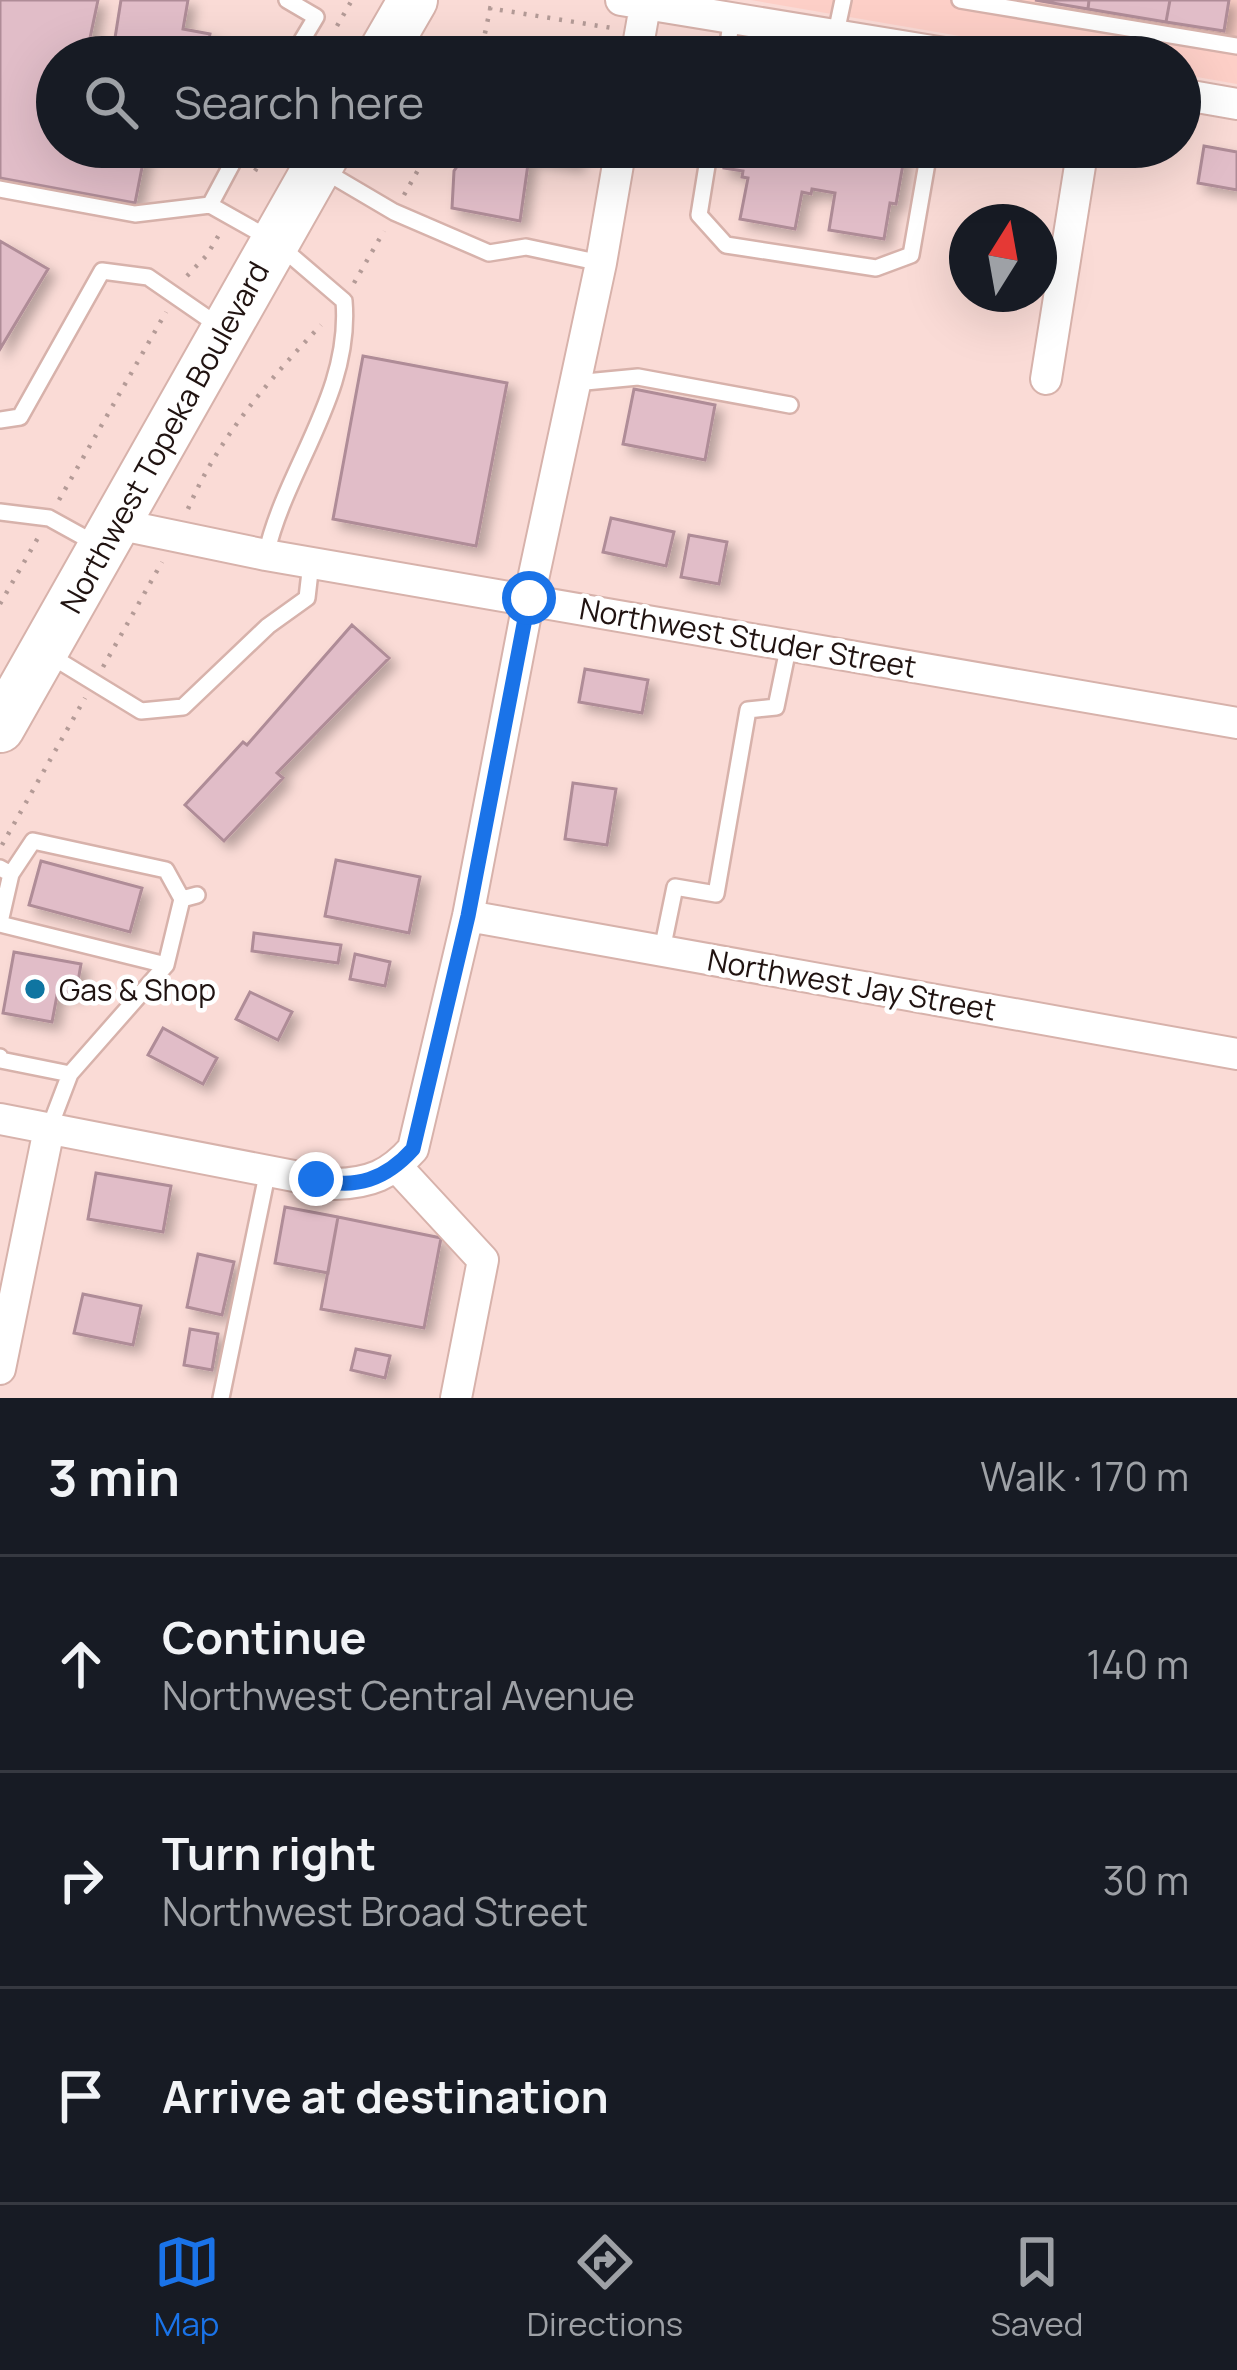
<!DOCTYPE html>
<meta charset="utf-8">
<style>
:root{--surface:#171b24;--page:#242831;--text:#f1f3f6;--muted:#9ea1a6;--line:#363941;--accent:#1a73e8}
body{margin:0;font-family:Manrope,sans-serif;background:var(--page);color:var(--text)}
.compass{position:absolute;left:949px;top:204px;width:108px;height:108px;border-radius:50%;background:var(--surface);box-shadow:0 12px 48px #0002;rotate:11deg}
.stop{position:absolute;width:36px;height:36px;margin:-27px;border:9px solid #1a73e8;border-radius:50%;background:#fff}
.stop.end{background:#1a73e8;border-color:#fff;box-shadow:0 3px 12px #0008}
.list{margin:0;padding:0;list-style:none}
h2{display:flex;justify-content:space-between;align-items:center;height:156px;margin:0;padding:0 48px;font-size:51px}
h2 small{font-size:39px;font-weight:400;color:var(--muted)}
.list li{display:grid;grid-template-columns:78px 1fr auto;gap:36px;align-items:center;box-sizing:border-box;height:216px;padding:0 48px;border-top:3px solid var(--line)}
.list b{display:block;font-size:45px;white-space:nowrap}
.list p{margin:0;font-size:39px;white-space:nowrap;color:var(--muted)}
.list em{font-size:39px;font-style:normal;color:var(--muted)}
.icon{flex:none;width:66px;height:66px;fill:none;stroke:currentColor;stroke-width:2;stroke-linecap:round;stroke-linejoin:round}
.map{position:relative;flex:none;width:1237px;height:1398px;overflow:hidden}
.search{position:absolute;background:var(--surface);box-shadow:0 12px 48px #0002;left:36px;right:36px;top:36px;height:132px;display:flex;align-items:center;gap:30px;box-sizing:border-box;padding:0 42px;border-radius:66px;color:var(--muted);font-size:45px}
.sheet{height:804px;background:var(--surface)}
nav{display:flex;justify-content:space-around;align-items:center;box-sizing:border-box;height:168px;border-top:3px solid var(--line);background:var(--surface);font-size:33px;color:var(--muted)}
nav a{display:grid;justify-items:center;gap:6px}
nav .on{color:var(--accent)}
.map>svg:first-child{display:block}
</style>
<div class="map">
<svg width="1237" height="1398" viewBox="0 0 1237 1398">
<defs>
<filter id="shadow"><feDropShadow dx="7" dy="7" stdDeviation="6" flood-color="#0004"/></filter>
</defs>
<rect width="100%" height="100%" fill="#fadbd6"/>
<path fill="#fdcfc7" d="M 751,0 L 1237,0 L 1237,84 L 1180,74 L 1180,57 L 1081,57 Z"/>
<path fill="#e1bdc8" stroke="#af8c97" stroke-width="3" filter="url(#shadow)" d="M 0,0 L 98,0 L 86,57 L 57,57 L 57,147 L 146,147 L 135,203 L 0,178 Z
M 121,0 L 188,0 L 183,29 L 210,34 L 209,39 L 244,44 L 242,57 L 112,57 Z
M 1035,0 L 1089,0 L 1088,9 Z
M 1089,0 L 1170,0 L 1166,22 L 1088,9 Z
M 1170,0 L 1229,0 L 1224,31 L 1166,22 Z
M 1204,146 L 1237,152 L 1237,190 L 1198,183 Z
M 470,147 L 579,147 L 576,164 L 529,157 L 520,221 L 452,208 L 454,171 Z
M 728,147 L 906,147 L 896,204 L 890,203 L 884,239 L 829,230 L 835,193 L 812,189 L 811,194 L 802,192 L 795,229 L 740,219 L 748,178 L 742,177 L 743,171 L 724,168 Z
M 0,241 L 48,269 L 0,349 Z
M 363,356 L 507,383 L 476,546 L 333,519 Z
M 634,389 L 715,405 L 705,460 L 623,444 Z
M 611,518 L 674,532 L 666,566 L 603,552 Z
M 689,535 L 727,542 L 719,584 L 681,577 Z
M 352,625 L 389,658 L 277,773 L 283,778 L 224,841 L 185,805 L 243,742 L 247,745 Z
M 585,669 L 648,680 L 642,713 L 579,702 Z
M 573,783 L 616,789 L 607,845 L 565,839 Z
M 336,860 L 420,877 L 409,933 L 325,916 Z
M 41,861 L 142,888 L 130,932 L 29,905 Z
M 254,933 L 341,945 L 338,963 L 252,951 Z
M 14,952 L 81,964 L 76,993 L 58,990 L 52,1022 L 3,1013 Z
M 355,954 L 390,962 L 385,986 L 350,979 Z
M 250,992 L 292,1012 L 278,1040 L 236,1019 Z
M 163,1028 L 217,1058 L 203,1084 L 148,1055 Z
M 96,1173 L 171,1186 L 163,1232 L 88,1219 Z
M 285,1207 L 338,1217 L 328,1273 L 275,1263 Z
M 338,1217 L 441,1238 L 424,1328 L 321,1309 Z
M 198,1254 L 234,1262 L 222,1315 L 187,1307 Z
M 83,1294 L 141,1306 L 133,1345 L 74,1333 Z
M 190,1329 L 218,1334 L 212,1370 L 184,1365 Z
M 356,1349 L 390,1356 L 385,1378 L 351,1370 Z"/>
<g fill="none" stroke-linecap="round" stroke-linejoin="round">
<defs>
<path id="service" d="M 287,0 L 316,17 L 292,57
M 960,0 L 984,4 L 985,0
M 984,4 L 1237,46
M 836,33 L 843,0
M 726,57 L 732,17
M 241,147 L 210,205 L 274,241 L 344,301 C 352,394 285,469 266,555
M 710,147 L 699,215 L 726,245 L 876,268 L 911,255 L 927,163 L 924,147
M 321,169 L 394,212 L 489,253 L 526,247 L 601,263
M 0,189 L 135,214 L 210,205
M 575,383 L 638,377 L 790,405
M 0,420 L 20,417 L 102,271 L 148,277 L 219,326
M 0,512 L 49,518 L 98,545
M 51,656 L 141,711 L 183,707 L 268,626 L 307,598 L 311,563
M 0,868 L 11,874 L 33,841 L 166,870 L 182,899
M 0,922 L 11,874
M 0,924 L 166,965
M 662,950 L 675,887 L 716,894 L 748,710 L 776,707 L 789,644
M 0,1057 L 1,1060 L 70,1074
M 49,1129 L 70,1074 L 166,965 L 182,899 L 197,895
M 221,1398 L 268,1170"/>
<path id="minor" d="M 621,0 L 969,57
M 636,57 L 646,0
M 1180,94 L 1237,104
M 1046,379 L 1083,147
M 117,524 L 266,555 L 1237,723
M 468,916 L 1237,1054
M 0,1119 L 335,1184 C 370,1183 390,1175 413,1149 L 468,916 L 529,598 L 601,263 L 621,147
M 397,1167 L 483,1260 L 456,1398
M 0,1369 L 49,1129"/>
<path id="primary" d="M 380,57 L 413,0
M 0,728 L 329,147"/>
</defs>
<use href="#service" stroke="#d7b2ab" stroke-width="20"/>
<use href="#minor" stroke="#d7b2ab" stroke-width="34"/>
<use href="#primary" stroke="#d7b2ab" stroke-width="52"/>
<path stroke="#b49b97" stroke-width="4.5" stroke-dasharray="3 9" stroke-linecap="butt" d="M 488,8 L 612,28
M 337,26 L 352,0
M 480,57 L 492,0
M 255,171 L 269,147
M 404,195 L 431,147
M 187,276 L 207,255 L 220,233
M 354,283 L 384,231
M 59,500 L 166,312
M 188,509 C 218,438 269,380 321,325
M 0,604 L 39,536
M 103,667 L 162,562
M 2,845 L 85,698"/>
<use href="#service" stroke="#fff" stroke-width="15"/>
<use href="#minor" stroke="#fff" stroke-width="30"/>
<use href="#primary" stroke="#fff" stroke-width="48"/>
</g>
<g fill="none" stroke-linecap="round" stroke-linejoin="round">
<path stroke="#1a73e8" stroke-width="15" d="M 316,1179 C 356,1190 386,1179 413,1149 L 468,916 L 529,598"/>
</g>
<circle fill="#0f75a1" stroke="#fff" stroke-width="4.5" cx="35" cy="989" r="12"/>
<g text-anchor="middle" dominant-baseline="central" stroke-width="9" stroke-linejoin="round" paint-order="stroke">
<g font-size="30" fill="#201311" stroke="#fff">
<text transform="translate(164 437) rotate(-61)">Northwest Topeka Boulevard</text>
<text transform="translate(748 637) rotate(10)">Northwest Studer Street</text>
<text transform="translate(852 984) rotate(10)">Northwest Jay Street</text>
</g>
<g font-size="30" fill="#201311" stroke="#fff" text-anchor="start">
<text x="59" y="989">Gas &amp; Shop</text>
</g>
</g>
</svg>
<svg class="compass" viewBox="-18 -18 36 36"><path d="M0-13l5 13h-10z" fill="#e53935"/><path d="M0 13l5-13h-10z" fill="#9ea1a6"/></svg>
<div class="stop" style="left:529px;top:598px"></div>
<div class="stop end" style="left:316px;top:1179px"></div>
<div class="search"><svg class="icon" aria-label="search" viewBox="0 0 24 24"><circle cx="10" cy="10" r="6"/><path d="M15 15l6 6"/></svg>Search here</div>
</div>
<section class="sheet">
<h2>3 min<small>Walk · 170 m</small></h2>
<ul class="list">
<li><svg class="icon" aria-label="ahead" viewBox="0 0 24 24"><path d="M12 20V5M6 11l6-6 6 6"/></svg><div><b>Continue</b><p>Northwest Central Avenue</p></div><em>140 m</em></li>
<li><svg class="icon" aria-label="right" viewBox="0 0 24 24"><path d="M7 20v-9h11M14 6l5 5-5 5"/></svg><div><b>Turn right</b><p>Northwest Broad Street</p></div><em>30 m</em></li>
<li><svg class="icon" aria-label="arrive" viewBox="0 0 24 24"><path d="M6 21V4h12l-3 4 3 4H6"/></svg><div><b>Arrive at destination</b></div></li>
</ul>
</section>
<nav>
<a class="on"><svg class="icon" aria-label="map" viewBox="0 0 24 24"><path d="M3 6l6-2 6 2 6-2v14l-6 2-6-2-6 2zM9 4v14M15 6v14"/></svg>Map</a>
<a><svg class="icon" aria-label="directions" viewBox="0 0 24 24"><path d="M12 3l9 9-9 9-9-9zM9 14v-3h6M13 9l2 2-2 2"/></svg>Directions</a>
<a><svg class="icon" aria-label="saved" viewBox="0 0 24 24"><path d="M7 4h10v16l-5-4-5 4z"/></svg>Saved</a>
</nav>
